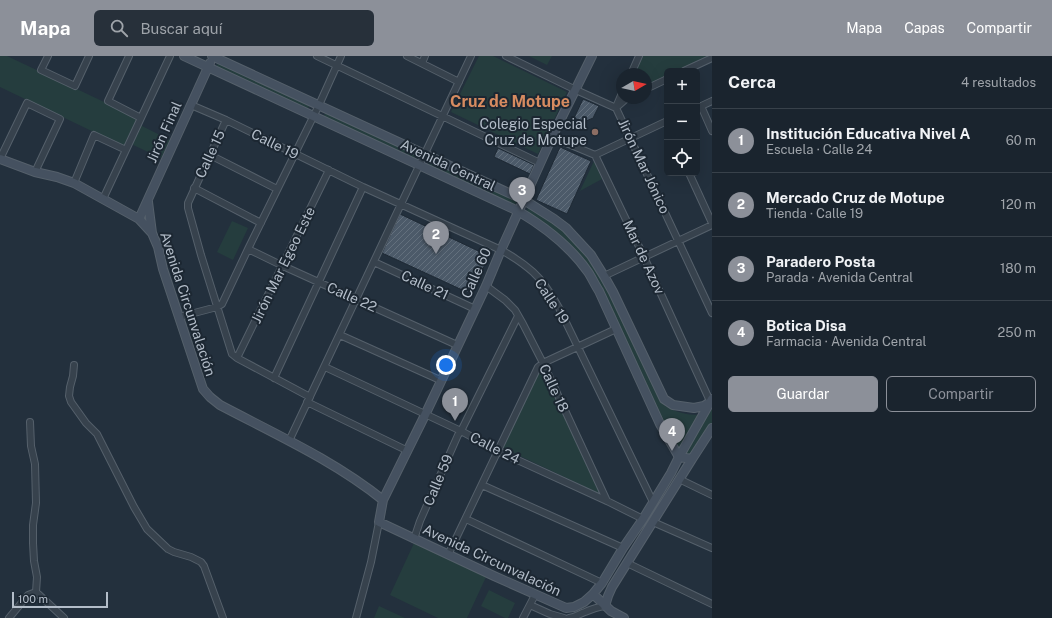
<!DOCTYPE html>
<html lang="es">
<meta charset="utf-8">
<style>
:root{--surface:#1a242e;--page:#27303a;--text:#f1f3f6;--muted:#9fa4aa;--line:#38414a;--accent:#8c9099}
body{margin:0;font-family:"Public Sans",sans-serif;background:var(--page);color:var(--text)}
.controls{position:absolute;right:12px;top:12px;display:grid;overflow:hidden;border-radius:6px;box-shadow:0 4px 16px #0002}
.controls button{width:36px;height:36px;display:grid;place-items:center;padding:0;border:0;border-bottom:1px solid var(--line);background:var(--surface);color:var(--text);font:20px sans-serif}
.compass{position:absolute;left:616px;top:12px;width:36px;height:36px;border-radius:50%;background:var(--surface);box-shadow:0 4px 16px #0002;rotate:81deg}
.scale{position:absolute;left:12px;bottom:10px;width:96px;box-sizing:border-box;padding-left:4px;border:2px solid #b3bdc9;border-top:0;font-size:11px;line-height:14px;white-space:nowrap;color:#b3bdc9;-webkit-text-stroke:3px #1c2732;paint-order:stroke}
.you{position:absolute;left:446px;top:309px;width:14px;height:14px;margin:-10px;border:3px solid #fff;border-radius:50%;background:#1a73e8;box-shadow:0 0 0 6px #1a73e833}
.badge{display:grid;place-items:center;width:26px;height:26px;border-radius:50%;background:var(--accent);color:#fff;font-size:13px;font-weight:700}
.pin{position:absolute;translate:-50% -33px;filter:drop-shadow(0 1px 2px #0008)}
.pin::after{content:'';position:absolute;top:21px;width:14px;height:12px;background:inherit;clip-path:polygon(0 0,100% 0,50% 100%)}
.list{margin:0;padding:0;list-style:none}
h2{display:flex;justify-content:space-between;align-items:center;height:52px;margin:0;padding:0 16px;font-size:17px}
h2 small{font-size:13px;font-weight:400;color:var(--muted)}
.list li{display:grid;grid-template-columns:26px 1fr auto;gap:12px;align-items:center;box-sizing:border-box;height:64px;padding:0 16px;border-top:1px solid var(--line)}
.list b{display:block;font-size:15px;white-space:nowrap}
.list p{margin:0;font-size:13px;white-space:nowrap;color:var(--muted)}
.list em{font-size:13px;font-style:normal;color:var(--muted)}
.actions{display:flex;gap:8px;padding:12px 16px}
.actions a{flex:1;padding:9px 0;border:1px solid var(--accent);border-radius:6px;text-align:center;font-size:14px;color:var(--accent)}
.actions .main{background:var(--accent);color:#fff}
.icon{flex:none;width:22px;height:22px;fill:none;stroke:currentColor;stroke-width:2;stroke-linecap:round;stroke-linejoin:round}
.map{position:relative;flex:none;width:712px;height:562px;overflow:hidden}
header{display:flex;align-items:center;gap:24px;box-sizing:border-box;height:56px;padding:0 20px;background:var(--accent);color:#fff}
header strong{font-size:19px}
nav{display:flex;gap:22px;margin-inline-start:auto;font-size:14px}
.search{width:280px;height:36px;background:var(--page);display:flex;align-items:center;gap:10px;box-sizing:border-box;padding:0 14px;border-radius:6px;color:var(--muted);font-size:15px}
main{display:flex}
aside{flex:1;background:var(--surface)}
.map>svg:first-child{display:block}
</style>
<header>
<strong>Mapa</strong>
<div class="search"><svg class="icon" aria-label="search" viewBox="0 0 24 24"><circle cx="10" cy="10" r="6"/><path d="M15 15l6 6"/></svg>Buscar aquí</div>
<nav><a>Mapa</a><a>Capas</a><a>Compartir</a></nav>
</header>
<main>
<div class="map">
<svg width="712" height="562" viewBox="0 0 712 562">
<defs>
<pattern id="building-hatch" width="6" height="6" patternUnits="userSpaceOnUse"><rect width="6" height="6" fill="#4c5a69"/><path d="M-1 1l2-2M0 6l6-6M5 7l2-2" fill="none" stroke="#63707d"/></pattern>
</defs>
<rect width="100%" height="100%" fill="#23303d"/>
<path fill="#253d3e" d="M 0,0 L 7,0 L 138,62 L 125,91 L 0,31 Z
M 479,0 L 493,0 L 567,36 L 538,98 L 451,56 Z
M 529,0 L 552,0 L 547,9 Z
M 639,0 L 708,0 L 678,15 L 667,15 L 667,20 L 646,30 L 646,18 L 631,18 Z
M 219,5 L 310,48 L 307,54 L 216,11 Z
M 327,55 L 419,98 L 415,105 L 323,61 Z
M 140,69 L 170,84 L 161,102 L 131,88 Z
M 430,103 L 517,144 L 514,151 L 427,110 Z
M 594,105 L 602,123 L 580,135 Z
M 529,150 L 565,175 L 597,212 L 624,264 L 665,350 C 676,356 686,359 699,359 L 680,394 L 677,393 L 585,209 L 526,158 Z
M 232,165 L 248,172 L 233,204 L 217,196 Z
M 540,312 L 542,312 L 599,436 L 598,437 L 501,391 Z
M 712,353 L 712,367 L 692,400 L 683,398 Z
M 414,487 L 486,521 L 467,562 L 438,562 L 390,539 Z
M 489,534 L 515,547 L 508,562 L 505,562 L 481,550 Z
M 379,550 L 405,562 L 374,562 Z"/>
<path fill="url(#building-hatch)" stroke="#1e2934" d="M 583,43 L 599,50 L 593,62 L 584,66 L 574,62 Z
M 560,91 L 591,105 L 567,158 L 536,144 Z
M 498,92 L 534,109 L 530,118 L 494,101 Z
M 400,158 L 489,200 L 471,238 L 382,197 Z"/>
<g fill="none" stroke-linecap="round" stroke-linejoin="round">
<defs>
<path id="street" d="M 48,0 L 41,14 L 75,30 L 89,0
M 129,0 L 108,45 L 141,62
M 317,0 L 540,107
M 407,0 L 459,26
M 506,0 L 576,34 L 616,52 L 712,257
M 422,7 L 425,0
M 684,15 L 712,2
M 631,18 L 639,0
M 646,33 L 667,23
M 191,49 L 226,64 L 363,131 L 501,194 C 512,200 523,207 533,216 C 544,226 552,239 559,252 L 653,446
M 618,50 L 627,42
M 701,50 L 712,75
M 616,51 L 622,37
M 697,52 L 712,45
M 226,64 L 188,147 L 188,152 L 201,199 L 232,298 L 237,302 L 310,341
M 552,81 L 595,99 L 644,201 L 710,345
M 210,99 L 277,133
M 595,99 L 667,65
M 0,103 L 27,47 L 60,63 L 35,116
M 689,117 L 712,167
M 74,127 L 94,79 L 126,94
M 194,132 L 261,167
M 103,143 L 170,0
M 248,193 L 283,210 L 457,289
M 374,206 L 475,253
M 604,220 L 712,169
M 486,230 L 505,244 L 515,254 L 523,268 L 543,307 L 607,445
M 179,261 L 217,251 L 222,248 L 248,193 L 319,49 L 341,0
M 340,279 L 440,324
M 237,302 L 329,114
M 74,309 L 73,320 L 70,331 L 69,340 L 71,346 L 86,367 L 97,378 L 134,451 L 147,473 L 168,493 L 174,496 L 191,501 L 201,506 L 204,510 L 223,562
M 325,311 L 461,375 L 498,395 L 607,445 L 643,463
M 274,322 L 363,131
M 307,346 L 408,395
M 289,385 L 471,0
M 679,423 L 712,439
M 482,429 L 623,492
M 466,463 L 602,527
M 653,466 L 712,492
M 414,483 L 420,465 L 458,379 L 461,375 L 518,260
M 448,499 L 538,311 L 543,307 L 616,273
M 627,507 L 712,548
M 36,536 L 64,562
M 530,549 L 550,558 L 564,562
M 9,562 L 28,539 L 36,536 L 37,521 L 34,505 L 33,487 L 33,469 L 36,447 L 35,408 L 31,390 L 30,366
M 356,562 L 371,506 L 379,466
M 523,562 L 535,539
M 569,562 C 576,561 579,558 585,556 C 592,553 598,551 605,550"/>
<path id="secondary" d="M 184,0 L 518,155 C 545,171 570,190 588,216 C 592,222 595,229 599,235 L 660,368 L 679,401
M 212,0 L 524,144 L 554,163 L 566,172 L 591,199 L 604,220 L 613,236 L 664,343 L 673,349 L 694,352 L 704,350 L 710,346
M 592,0 L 552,81 L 501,194 L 486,230 L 425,359 L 383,444 L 379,466 L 494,520 L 566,552 L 574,551 L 584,546 L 593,538 L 602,527 L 623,492 L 643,463 L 671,417 L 679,401 L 712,343
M 0,103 L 35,116 L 57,121 L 74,127 L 139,163 L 152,177 L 158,191 L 163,213 L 203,333 L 210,341 L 220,349 C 275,378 335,405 383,444
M 148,146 L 152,177
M 139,163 L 210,7
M 679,401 L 692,403 L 712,372
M 593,538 L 611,555 L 624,562
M 605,550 L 608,540 L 612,531 L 692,403"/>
</defs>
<use href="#street" stroke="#55606b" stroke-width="8"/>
<use href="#secondary" stroke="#55606b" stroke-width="10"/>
<use href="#street" stroke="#37424d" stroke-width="6"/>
<use href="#secondary" stroke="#455160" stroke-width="8"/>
</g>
<circle fill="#8d6e63" stroke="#1c2732" stroke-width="1.5" cx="595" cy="76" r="4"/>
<g text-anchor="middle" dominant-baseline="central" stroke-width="4" stroke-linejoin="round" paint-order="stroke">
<g font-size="14" fill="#b3bdc9" stroke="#1c2732" text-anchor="end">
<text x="587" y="68">Colegio Especial<tspan x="587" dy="16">Cruz de Motupe</tspan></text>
</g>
<g font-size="14" fill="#b3bdc9" stroke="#1c2732">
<text transform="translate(164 76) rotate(-66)">Jirón Final</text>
<text transform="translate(275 88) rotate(26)">Calle 19</text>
<text transform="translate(210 98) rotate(-65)">Calle 15</text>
<text transform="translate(448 109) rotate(25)">Avenida Central</text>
<text transform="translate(644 110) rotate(65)">Jirón Mar Jónico</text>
<text transform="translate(644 201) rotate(65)">Mar de Azov</text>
<text transform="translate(283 209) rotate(-64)">Jirón Mar Egeo Este</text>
<text transform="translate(476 217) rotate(-66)">Calle 60</text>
<text transform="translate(425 229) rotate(25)">Calle 21</text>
<text transform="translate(352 241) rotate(24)">Calle 22</text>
<text transform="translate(552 245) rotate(57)">Calle 19</text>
<text transform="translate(188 248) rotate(72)">Avenida Circunvalación</text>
<text transform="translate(554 332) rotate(65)">Calle 18</text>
<text transform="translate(495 392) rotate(27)">Calle 24</text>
<text transform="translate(438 424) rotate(-67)">Calle 59</text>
<text transform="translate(492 504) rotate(25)">Avenida Circunvalación</text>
</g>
<g font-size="16" font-weight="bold" fill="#d68b60" stroke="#1c2732">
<text x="510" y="45">Cruz de Motupe</text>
</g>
</g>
</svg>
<div class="controls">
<button>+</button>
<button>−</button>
<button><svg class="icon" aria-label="locate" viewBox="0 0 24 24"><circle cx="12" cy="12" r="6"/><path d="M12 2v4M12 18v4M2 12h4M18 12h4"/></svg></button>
</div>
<svg class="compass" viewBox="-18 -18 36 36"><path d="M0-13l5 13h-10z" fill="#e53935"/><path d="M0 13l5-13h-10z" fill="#9fa4aa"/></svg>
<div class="scale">100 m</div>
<div class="you"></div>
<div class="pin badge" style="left:455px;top:365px">1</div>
<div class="pin badge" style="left:436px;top:198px">2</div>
<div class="pin badge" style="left:522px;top:154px">3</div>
<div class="pin badge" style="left:672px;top:395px">4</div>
</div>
<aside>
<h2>Cerca<small>4 resultados</small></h2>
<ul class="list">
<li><span class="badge">1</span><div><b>Institución Educativa Nivel A</b><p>Escuela · Calle 24</p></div><em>60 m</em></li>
<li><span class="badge">2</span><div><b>Mercado Cruz de Motupe</b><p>Tienda · Calle 19</p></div><em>120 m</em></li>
<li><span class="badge">3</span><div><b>Paradero Posta</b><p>Parada · Avenida Central</p></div><em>180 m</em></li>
<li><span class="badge">4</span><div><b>Botica Disa</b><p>Farmacia · Avenida Central</p></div><em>250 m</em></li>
</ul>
<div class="actions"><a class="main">Guardar</a><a>Compartir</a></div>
</aside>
</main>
